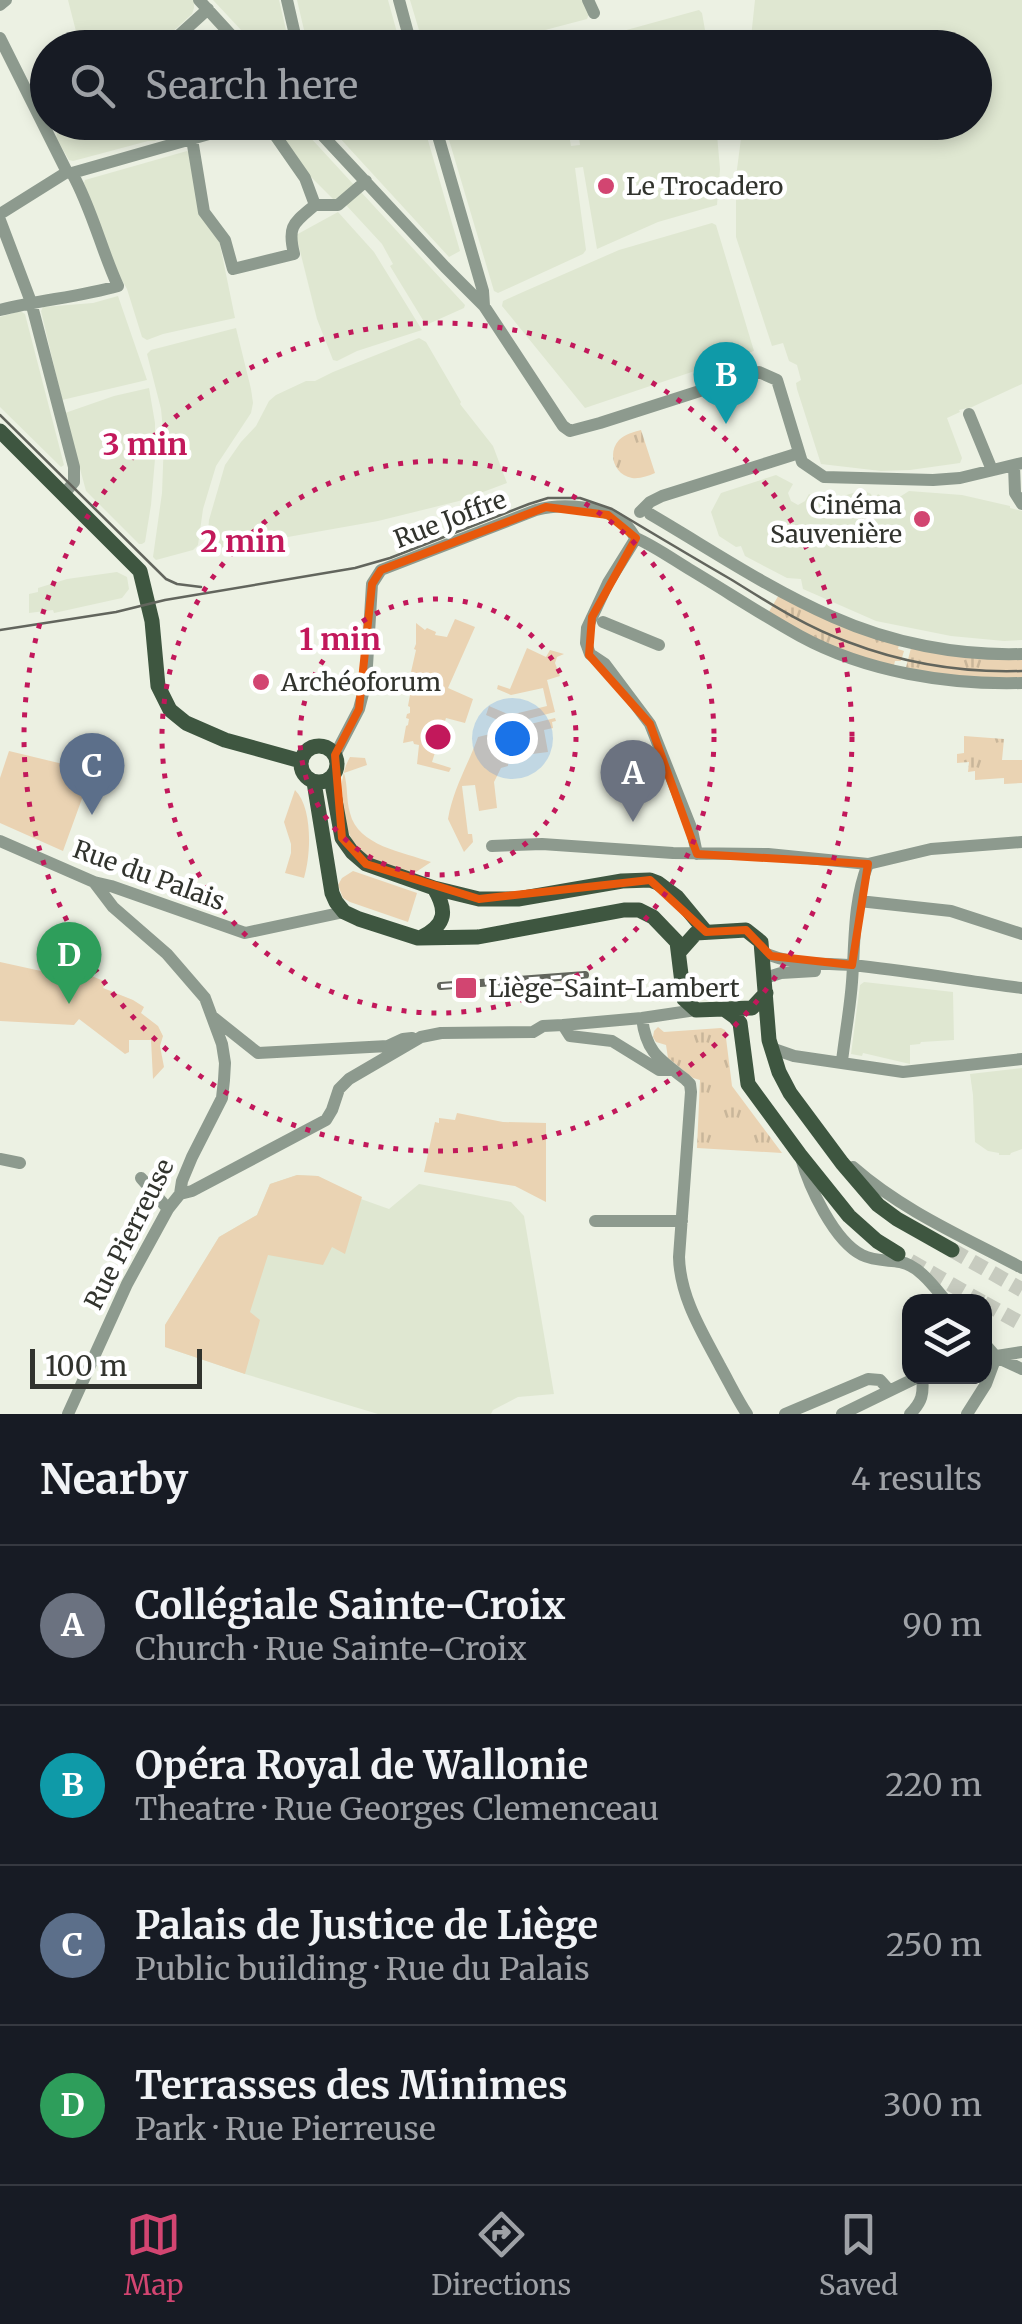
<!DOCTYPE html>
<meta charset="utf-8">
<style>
:root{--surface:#171b24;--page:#20242c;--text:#f1f3f6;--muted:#9ea1a6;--line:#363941;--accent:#d24571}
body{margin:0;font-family:Merriweather,serif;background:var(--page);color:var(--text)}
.controls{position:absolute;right:30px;bottom:30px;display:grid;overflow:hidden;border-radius:20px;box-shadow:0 5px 15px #0003}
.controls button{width:90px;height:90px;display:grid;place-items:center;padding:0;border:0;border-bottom:2px solid var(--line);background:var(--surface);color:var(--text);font:50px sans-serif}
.scale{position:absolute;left:30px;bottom:25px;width:172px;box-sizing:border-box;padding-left:10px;border:5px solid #31332d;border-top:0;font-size:28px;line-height:35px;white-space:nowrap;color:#31332d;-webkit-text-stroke:8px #fff;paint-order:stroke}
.you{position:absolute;left:512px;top:738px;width:35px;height:35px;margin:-25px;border:8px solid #fff;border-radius:50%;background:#1a73e8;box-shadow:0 0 0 15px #1a73e833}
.badge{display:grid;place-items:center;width:65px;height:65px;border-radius:50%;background:var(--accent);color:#fff;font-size:32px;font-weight:700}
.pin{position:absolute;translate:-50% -82px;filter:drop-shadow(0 2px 5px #0008)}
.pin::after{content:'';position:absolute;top:52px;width:35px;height:30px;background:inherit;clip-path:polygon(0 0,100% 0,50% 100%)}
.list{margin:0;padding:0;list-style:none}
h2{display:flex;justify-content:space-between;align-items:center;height:130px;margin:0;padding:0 40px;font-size:42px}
h2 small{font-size:32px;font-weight:400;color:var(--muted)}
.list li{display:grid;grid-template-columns:65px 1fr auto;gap:30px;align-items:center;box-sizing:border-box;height:160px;padding:0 40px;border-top:2px solid var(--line)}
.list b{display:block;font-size:38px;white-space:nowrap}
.list p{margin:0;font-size:32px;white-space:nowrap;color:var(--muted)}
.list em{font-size:32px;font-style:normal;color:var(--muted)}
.icon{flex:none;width:55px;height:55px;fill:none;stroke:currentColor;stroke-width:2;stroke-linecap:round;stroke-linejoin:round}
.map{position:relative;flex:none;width:1022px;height:1414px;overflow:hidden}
.search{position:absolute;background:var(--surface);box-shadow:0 5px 15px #0003;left:30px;right:30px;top:30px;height:110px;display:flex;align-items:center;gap:25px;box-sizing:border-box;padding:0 35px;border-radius:55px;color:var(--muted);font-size:38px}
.sheet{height:770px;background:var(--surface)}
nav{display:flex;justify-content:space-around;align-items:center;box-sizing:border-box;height:140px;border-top:2px solid var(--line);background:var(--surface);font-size:28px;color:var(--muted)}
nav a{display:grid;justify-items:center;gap:5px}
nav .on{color:var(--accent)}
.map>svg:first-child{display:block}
</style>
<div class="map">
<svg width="1022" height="1414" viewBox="0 0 1022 1414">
<defs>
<pattern id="grass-tufts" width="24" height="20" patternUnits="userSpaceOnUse" patternTransform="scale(2.5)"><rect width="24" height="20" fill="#ead3b3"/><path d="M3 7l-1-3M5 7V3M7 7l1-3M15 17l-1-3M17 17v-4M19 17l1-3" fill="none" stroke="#c9b69a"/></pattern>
</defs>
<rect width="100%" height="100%" fill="#ecf1e3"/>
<path fill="#dfe7d1" d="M 68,0 L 194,0 L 194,8 L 192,14 L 156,47 L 80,47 Z
M 213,0 L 279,0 L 290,47 L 257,47 Z
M 297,0 L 388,0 L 401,47 L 308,47 Z
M 410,0 L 582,0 L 589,14 L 587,19 L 481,47 L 424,47 Z
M 755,0 L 1022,0 L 1022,384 L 972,407 L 959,410 L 960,412 L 947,418 L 962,458 L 960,463 L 910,470 L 881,471 L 821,464 L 797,389 L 796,383 L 801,380 L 797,365 L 789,361 L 783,343 L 772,346 L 736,237 L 736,177 L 743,123 L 974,122 L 974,48 L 750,47 Z
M 699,10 L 702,13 L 708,47 L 565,47 Z
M 76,123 L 213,123 L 163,136 L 155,141 L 148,141 L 73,161 L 69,160 L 56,138 L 57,133 Z
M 288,123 L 297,123 L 354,185 L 338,200 L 333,199 L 310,176 L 278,129 L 279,125 Z
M 326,123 L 423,123 L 460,251 L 449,257 Z
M 444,123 L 567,123 L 571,146 L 580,145 L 577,123 L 716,123 L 720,169 L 717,205 L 658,222 L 597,249 L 583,167 L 575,168 L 586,250 L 583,254 L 498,293 L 494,291 Z
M 187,151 L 191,153 L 219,240 L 235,318 L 163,334 L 147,340 L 142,337 L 127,289 L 114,266 L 84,183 L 85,180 Z
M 361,192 L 465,305 L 464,308 L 426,325 L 390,266 L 393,264 L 382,244 L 346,205 Z
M 338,212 L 374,252 L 422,330 L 357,351 L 337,361 L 333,360 L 317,319 L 296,235 Z
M 712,223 L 716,225 L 754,351 L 585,408 L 502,306 L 503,301 L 523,292 L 619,250 Z
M 118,296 L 147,380 L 62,400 L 41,311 L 43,307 L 93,303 Z
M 20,311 L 25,314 L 64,465 L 61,467 L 0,407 L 0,317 Z
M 236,328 L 251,389 L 253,403 L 251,413 L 216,466 L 203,509 L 198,545 L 193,550 L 156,560 L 153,557 L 162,493 L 164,440 L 161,409 L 147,354 L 151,350 Z
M 419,338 L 426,342 L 461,402 L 460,404 L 493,446 L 507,483 L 459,501 L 378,521 L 214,550 L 209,548 L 207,544 L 209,520 L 225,465 L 241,442 L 256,426 L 269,401 L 276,395 L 306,381 L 315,381 L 333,372 Z
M 149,388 L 155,423 L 155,459 L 151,505 L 145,542 L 142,544 L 139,544 L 86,491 L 65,413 L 114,396 Z
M 776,475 L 793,484 L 788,493 L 791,501 L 798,505 L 805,501 L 809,494 L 829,504 L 838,501 L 840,497 L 863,490 L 871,494 L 874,501 L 878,494 L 881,496 L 884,504 L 887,505 L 909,491 L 962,495 L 1010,506 L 1010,508 L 1022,511 L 1022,640 L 1004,641 L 951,636 L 876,621 L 803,589 L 801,579 L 787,578 L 745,556 L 741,546 L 736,547 L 719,536 L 711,512 L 721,493 Z
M 117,572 L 127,577 L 129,589 L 122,598 L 54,613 L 53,610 L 29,613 L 29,594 L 38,592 L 38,588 L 67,579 Z
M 864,982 L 953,992 L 954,1040 L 921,1042 L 920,1044 L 910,1045 L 910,1064 L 863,1053 L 862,1056 L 851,1054 L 860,985 Z
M 1022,1068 L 1022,1149 L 1011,1153 L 1010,1155 L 999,1155 L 999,1153 L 988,1151 L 975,1142 L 973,1095 L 970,1074 Z
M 297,1175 L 318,1176 L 361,1199 L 389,1209 L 419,1184 L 511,1202 L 524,1216 L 554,1394 L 518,1397 L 493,1410 L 491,1414 L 378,1414 L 245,1374 L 165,1347 L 165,1325 L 219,1237 L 257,1215 L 270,1184 Z"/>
<path fill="url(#grass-tufts)" d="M 641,430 L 655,473 C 648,476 640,479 632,478 C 614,475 607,453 619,440 C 625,434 634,432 641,430 Z
M 780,593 L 900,641 L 898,649 L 904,651 L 901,661 L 895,661 L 893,669 L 840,653 L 767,615 Z
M 911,648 L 1022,656 L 1022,682 L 905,671 Z
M 964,736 L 1004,739 L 1002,760 L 1022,760 L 1022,783 L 1004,784 L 1004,778 L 975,780 L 975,771 L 968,772 L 969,762 L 957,763 L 957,754 L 964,753 Z
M 658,1027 L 664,1032 L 721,1028 L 725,1030 L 732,1086 L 782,1153 L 697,1148 L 700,1080 L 693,1078 L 668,1058 L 666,1045 L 656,1042 L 653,1037 L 654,1031 Z"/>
<path fill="#ead3b3" d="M 455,619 L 475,627 L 448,688 L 473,699 L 465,723 L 446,718 L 432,762 L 451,768 L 449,772 L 417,764 L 419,745 L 414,744 L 413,741 L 403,743 L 406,726 L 408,725 L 409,719 L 406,718 L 407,714 L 410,713 L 410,707 L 408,706 L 412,684 L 410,683 L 411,679 L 413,678 L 414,672 L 411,672 L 416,650 L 414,649 L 416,644 L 416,623 L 425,630 L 427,628 L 436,632 L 435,635 L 447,637 Z
M 527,648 L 546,657 L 550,650 L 564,654 L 557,657 L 555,663 L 560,676 L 547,680 L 555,712 L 501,726 L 500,721 L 486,715 L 489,706 L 510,715 L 547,706 L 543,688 L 511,695 L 497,689 L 498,685 L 510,689 Z
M 555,718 L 556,721 L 552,722 L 553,728 L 544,730 L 548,752 L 509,757 L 508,766 L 501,768 L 494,782 L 497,808 L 479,811 L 475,785 L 462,786 L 468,834 L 472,834 L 473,842 L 464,852 L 448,819 C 453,789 468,765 478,737 Z
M 9,751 L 92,771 L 63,851 L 0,823 L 0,778 Z
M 350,757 L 365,758 L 367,765 L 344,773 C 348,786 346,799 350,813 C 358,846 403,852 431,862 L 413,874 C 399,869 381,865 368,857 C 340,839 334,784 350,757 Z
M 295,790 C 313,808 311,855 304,878 L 285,873 L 291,853 L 291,844 L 284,822 Z
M 353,871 L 417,893 L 408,922 L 350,902 L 343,898 L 338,885 L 342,878 Z
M 49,936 L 70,943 L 72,949 L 82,954 L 75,969 L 106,982 L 103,988 L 133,1000 L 144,1007 L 141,1013 L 158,1026 L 163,1036 L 160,1046 L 164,1067 L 153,1079 L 151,1040 L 129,1040 L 129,1052 L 125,1054 L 79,1019 L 74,1025 L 0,1021 L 0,962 L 41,971 L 39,968 Z
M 457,1113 L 503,1122 L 546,1123 L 546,1202 L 515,1186 L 424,1172 L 435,1122 L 439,1123 L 439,1118 L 455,1120 Z
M 297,1175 L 318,1176 L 362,1197 L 345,1254 L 332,1247 L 323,1265 L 268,1255 L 250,1312 L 260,1320 L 245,1374 L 165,1347 L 165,1325 L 219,1237 L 257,1215 L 270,1184 Z"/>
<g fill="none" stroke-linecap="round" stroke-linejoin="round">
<path stroke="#c7cbbf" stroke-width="15" stroke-dasharray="15 8" stroke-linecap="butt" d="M 952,1250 L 1022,1290
M 910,1261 L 982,1302
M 984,1303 L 1022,1324"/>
<path stroke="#8d9a8e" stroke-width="12" d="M 199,0 L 243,48
M 287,0 L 298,48
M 399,0 L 412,48
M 588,0 L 594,13
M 0,5 L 6,0
M 0,38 L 67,172
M 165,48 L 208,9
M 266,122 L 305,178 L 315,205
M 310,122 L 445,267 L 484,306 L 563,426 L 570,431 L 600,423 L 759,372 L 777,380 L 802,462 L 824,477 L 933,480 L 960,478 L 1022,463
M 434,122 L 483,291 L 484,306
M 192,139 L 204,212 L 225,240 L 233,269 L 294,254 C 287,225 294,223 315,205
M 315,205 L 338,205 L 366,181
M 0,214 L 67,172 L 72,173 L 251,122
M 0,220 L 31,302 L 74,467 L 74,482 L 64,494
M 0,310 C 39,300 79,297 118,286 C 101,249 92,209 72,173
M 969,414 L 992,470
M 1014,465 L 1015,493 L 1022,504
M 640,512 L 650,502 L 662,496 L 799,453
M 650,514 C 710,549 769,589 833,617 C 891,643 958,656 1022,654
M 636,538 L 608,583 L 587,628 L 586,643 L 590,654 L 605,664 L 650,724 L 692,830 L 697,854
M 603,622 L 659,645
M 335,755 L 359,709 L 366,682 L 372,584 L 381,570 L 536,510 C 561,503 606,505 626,525 C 630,528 632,534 636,538 C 654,546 671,558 689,569 C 726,591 762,615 800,636 C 866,672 948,685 1022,683
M 0,841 L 94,882 L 111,886 L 245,933 L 344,912
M 492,846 L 542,844 L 673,853 L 768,854 L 868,864
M 859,901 L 951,911 L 1022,934
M 762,952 C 793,967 828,962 861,966 C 915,972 968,981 1022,988
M 765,978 L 781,973 L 815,971
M 214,1018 L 258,1053 L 388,1046 L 403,1039 L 412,1038
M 642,1018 C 646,1052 659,1059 685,1079 L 690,1084 L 691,1092 L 679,1257 C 680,1297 702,1332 720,1366 C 729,1382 737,1399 747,1414
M 563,1025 L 642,1018 L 696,1010
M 771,1048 L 794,1056 L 903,1072 L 1022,1059
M 842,1061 C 845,1035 850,1009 852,982 C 855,943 853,901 868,864 L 931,849 L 1022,842
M 801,1158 C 809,1187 834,1241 862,1255 C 874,1261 887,1260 900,1262 C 919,1265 935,1288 947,1302
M 0,1159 L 20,1163
M 853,1167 C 903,1211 964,1237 1022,1268
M 141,1178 L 168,1209
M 180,1194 L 192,1191 L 326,1120 L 332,1110 L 339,1089 L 349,1079 L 421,1037 L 441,1033 L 533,1032 L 543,1026 L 563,1025 L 570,1036 L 612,1041 L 659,1070 L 673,1070
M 595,1221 L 682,1221
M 984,1343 L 996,1357 L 1022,1369
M 984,1358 L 1022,1352
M 68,1414 L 127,1284 L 168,1209 L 180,1194 L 182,1181 L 192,1157 L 222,1098 L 224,1080 L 225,1063 L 222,1044 L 205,998 L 167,954 L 113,907 L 94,882
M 785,1414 L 868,1379 L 880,1380 L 889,1390
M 842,1414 L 920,1376
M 910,1414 C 922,1402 924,1394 922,1376
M 967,1414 L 986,1384 L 996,1357"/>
<path stroke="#3e5640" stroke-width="15" d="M 0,431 L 140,571 L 152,621 L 158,686 L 170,710 L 186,723 L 225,740 L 301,761
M301 764a18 18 0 1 1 36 0a18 18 0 1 1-36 0Z
M 331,778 L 342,838 L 352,852 L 366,864 L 434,888 L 479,899 L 518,899 L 622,881 L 650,880 L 658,883 L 677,897 L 706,932
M 314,782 L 332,893 L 336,902 L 344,912 L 359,919 L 418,938 L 478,937 L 624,910 L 639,910 L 653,917 L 677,942 L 684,999 L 696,1010 L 752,1008 L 766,993
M 422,937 C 447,924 447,910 434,888
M 680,951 L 696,933 L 746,930 L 761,942 L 769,1040 L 779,1072 L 790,1093 L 842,1163 L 878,1205 L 897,1219 L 952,1250
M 724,1009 L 735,1017 L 740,1023 L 748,1084 L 800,1155 L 849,1216 L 877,1241 L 898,1254"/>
<path stroke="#62655d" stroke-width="2.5" d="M 0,415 L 166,579 L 177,584 L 201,587
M 0,630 L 116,612 L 165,600 L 355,568 L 390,558 L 529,504 L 548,498 L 580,498 L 612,509 C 652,533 692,557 732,580 C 769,603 806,627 848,642 C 903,663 962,673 1022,671"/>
<defs>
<path id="rail" d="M 441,986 L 585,975"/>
</defs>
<use href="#rail" stroke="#62655d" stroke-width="8"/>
<use href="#rail" stroke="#fff" stroke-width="4" stroke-dasharray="11" stroke-linecap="butt"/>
</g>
<path fill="none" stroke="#e8590c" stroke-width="8" stroke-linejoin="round" d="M 546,507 L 608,515 L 636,538 L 592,617 L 589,655 L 650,724 L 697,854 L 868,864 L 852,965 L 771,956 L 746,930 L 706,932 L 650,880 L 479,899 L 366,864 L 342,838 L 335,755 L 359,709 L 372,584 L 381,570 Z"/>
<g fill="none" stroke="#c2185b" stroke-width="5" stroke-dasharray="5 10">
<circle cx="438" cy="737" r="138"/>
<circle cx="438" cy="737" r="276"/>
<circle cx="438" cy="737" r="414"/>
</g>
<g fill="#d24571" stroke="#fff" stroke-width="4">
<circle cx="606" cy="186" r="10"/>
<circle cx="922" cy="519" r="10"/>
<circle cx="261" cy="682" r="10"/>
<rect x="454" y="976" width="24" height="24" rx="5"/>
</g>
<g text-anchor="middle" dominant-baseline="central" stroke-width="9" stroke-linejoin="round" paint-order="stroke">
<g font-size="25" fill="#31332d" stroke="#fff" text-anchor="start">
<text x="626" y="186">Le Trocadero</text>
<text x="902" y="505" text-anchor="end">Cinéma<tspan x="902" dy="29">Sauvenière</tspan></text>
<text x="281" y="682">Archéoforum</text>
<text x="488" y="988">Liège-Saint-Lambert</text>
</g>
<g font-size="25" fill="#31332d" stroke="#fff">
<text transform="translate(450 519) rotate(-21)">Rue Joffre</text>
<text transform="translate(149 875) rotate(20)">Rue du Palais</text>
<text transform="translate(129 1234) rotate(-63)">Rue Pierreuse</text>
</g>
</g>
<circle cx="438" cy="737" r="15" fill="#c2185b" stroke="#fff" stroke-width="5"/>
<g font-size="30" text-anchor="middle" font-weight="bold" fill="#c2185b" stroke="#fff" stroke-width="9" stroke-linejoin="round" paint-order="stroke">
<text x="145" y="455">3 min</text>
<text x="243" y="552">2 min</text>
<text x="340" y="650">1 min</text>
</g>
</svg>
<div class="controls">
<button><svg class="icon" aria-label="layers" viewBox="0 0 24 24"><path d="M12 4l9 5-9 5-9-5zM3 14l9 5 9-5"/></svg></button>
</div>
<div class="scale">100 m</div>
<div class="you"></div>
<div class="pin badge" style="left:633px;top:822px;background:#6b7280">A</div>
<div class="pin badge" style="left:726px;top:424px;background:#0f9aa8">B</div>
<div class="pin badge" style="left:92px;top:815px;background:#5c6f8a">C</div>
<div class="pin badge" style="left:69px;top:1004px;background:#2e9e5b">D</div>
<div class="search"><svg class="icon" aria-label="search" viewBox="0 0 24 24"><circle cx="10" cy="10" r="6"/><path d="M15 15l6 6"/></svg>Search here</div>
</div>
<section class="sheet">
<h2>Nearby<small>4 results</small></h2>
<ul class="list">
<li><span class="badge" style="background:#6b7280">A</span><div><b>Collégiale Sainte-Croix</b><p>Church · Rue Sainte-Croix</p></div><em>90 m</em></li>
<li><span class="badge" style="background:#0f9aa8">B</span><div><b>Opéra Royal de Wallonie</b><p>Theatre · Rue Georges Clemenceau</p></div><em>220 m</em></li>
<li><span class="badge" style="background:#5c6f8a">C</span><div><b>Palais de Justice de Liège</b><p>Public building · Rue du Palais</p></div><em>250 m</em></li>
<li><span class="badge" style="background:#2e9e5b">D</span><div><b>Terrasses des Minimes</b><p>Park · Rue Pierreuse</p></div><em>300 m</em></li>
</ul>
</section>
<nav>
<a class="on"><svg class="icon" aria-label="map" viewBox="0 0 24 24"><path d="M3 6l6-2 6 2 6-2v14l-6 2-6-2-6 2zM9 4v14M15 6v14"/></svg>Map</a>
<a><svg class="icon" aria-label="directions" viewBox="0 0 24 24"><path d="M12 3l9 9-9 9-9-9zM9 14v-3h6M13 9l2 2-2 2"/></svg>Directions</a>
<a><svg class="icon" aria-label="saved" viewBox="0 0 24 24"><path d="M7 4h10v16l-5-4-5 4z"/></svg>Saved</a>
</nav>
